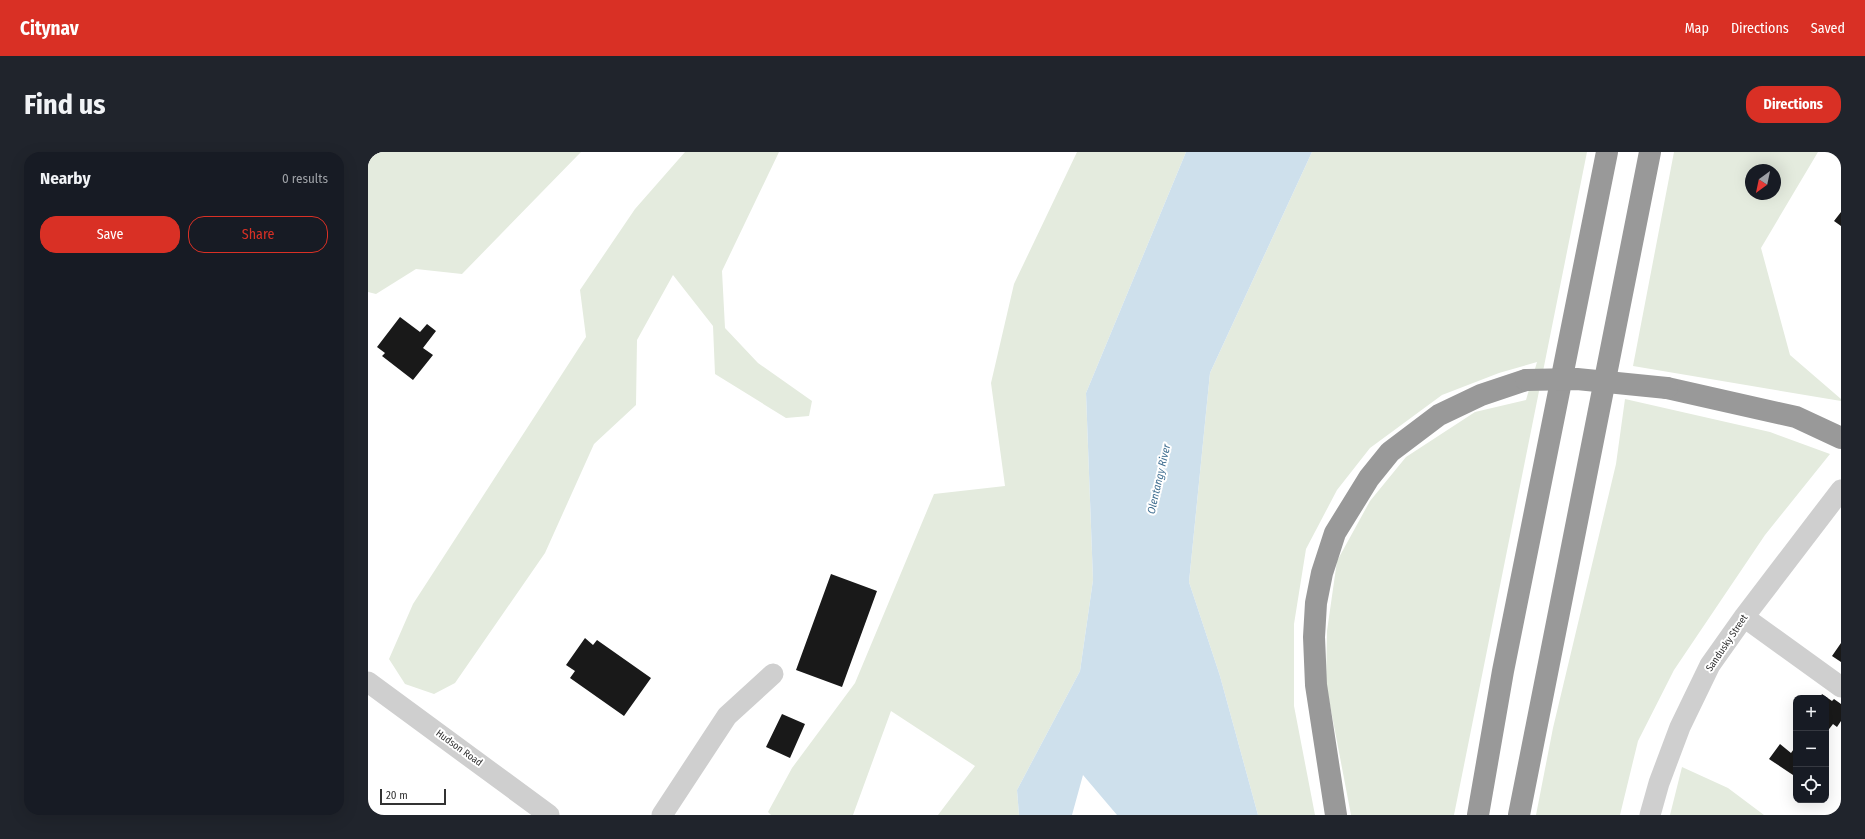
<!DOCTYPE html>
<meta charset="utf-8">
<style>
:root{--surface:#171b24;--page:#20242c;--text:#f1f3f6;--muted:#9ea1a6;--line:#363941;--accent:#d93025}
body{margin:0;font-family:"Fira Sans Condensed",sans-serif;background:var(--page);color:var(--text)}
.controls{position:absolute;right:12px;bottom:12px;display:grid;overflow:hidden;border-radius:8px;box-shadow:0 4px 16px #0002}
.controls button{width:36px;height:36px;display:grid;place-items:center;padding:0;border:0;border-bottom:1px solid var(--line);background:var(--surface);color:var(--text);font:20px sans-serif}
.compass{position:absolute;left:1377px;top:12px;width:36px;height:36px;border-radius:50%;background:var(--surface);box-shadow:0 4px 16px #0002;rotate:213deg}
.scale{position:absolute;left:12px;bottom:10px;width:66px;box-sizing:border-box;padding-left:4px;border:2px solid #323232;border-top:0;font-size:11px;line-height:14px;white-space:nowrap;color:#323232;-webkit-text-stroke:3px #fff;paint-order:stroke}
.list{margin:0;padding:0;list-style:none}
h2{display:flex;justify-content:space-between;align-items:center;height:52px;margin:0;padding:0 16px;font-size:17px}
h2 small{font-size:13px;font-weight:400;color:var(--muted)}
.actions{display:flex;gap:8px;padding:12px 16px}
.actions a{flex:1;padding:9px 0;border:1px solid var(--accent);border-radius:16px;text-align:center;font-size:14px;color:var(--accent)}
.actions .main{background:var(--accent);color:#fff}
.icon{flex:none;width:22px;height:22px;fill:none;stroke:currentColor;stroke-width:2;stroke-linecap:round;stroke-linejoin:round}
.map{position:relative;flex:none;width:1473px;height:663px;overflow:hidden;border-radius:16px}
header{display:flex;align-items:center;gap:24px;box-sizing:border-box;height:56px;padding:0 20px;background:var(--accent);color:#fff}
header strong{font-size:19px}
nav{display:flex;gap:22px;margin-inline-start:auto;font-size:14px}
.intro{display:flex;align-items:center;justify-content:space-between;box-sizing:border-box;height:96px;padding:0 24px}
h1{margin:0;font-size:28px}
.button{padding:10px 18px;border-radius:16px;background:var(--accent);color:#fff;font-size:14px;font-weight:700}
main{display:flex;gap:24px;padding:0 24px}
aside{flex:1;background:var(--surface);border-radius:16px;box-shadow:0 4px 16px #0002}
.map>svg:first-child{display:block}
</style>
<header>
<strong>Citynav</strong>
<nav><a>Map</a><a>Directions</a><a>Saved</a></nav>
</header>
<div class="intro"><h1>Find us</h1><a class="button">Directions</a></div>
<main>
<aside>
<h2>Nearby<small>0 results</small></h2>
<ul class="list">
</ul>
<div class="actions"><a class="main">Save</a><a>Share</a></div>
</aside>
<div class="map">
<svg width="1473" height="663" viewBox="0 0 1473 663">
<rect width="100%" height="100%" fill="#fff"/>
<path fill="#e4ebde" fill-rule="evenodd" d="M 0,0 L 213,0 L 94,122 L 48,117 L 8,142 L 0,140 Z
M 317,0 L 411,0 L 354,119 L 357,176 L 390,211 L 444,249 L 441,264 L 418,266 L 347,222 L 345,174 L 305,123 L 269,188 L 268,253 L 226,292 L 177,401 L 87,531 L 66,542 L 37,532 L 21,507 L 45,452 L 218,185 L 212,138 L 267,57 Z
M 709,0 L 818,0 L 718,241 L 725,428 L 712,519 L 649,638 L 651,663 L 570,663 L 607,614 L 523,559 L 485,663 L 403,663 L 400,660 L 424,616 L 487,531 L 566,342 L 637,334 L 623,231 L 646,132 Z
M 944,0 L 1219,0 L 1086,663 L 983,663 L 958,532 L 959,479 L 969,409 L 1002,349 L 1038,305 L 1107,260 L 1158,248 L 1169,210 L 1131,221 L 1074,243 L 1002,296 L 969,338 L 938,397 L 926,472 L 926,554 L 947,663 L 890,663 L 852,524 L 821,430 L 842,221 Z
M 1306,0 L 1450,0 L 1393,96 L 1422,203 L 1473,247 L 1473,249 L 1265,214 ZM 1383,18 L 1407,18 L 1407,42 L 1383,42 Z
M 1257,247 L 1402,280 L 1462,302 L 1397,383 L 1306,518 L 1270,589 L 1252,663 L 1168,663 L 1185,576 L 1248,312 Z
M 1314,615 L 1360,636 L 1396,663 L 1302,663 Z"/>
<path fill="#cee0ec" d="M 818,0 L 944,0 L 842,221 L 821,430 L 852,524 L 890,663 L 749,663 L 715,623 L 704,663 L 651,663 L 649,638 L 712,519 L 725,428 L 718,241 Z"/>
<path fill="#191919" d="M 1473,60 L 1473,74 L 1466,69 Z
M 32,165 L 52,180 L 59,172 L 68,179 L 55,196 L 65,203 L 45,228 L 14,204 L 17,201 L 9,195 Z
M 463,422 L 509,439 L 474,535 L 428,518 Z
M 217,486 L 225,493 L 229,488 L 283,526 L 256,564 L 202,526 L 207,519 L 198,513 Z
M 1473,491 L 1473,510 L 1464,504 Z
M 1454,542 L 1464,549 L 1466,547 L 1473,552 L 1473,569 L 1469,575 L 1465,572 L 1458,581 L 1458,546 L 1452,546 Z
M 414,562 L 437,572 L 422,606 L 398,595 Z
M 1412,592 L 1423,601 L 1428,594 L 1428,625 L 1401,607 Z"/>
<g fill="none" stroke-linecap="round" stroke-linejoin="round">
<path stroke="#cfcfcf" stroke-width="21" d="M 1376,465 L 1473,535
M 0,530 L 181,663
M 294,663 L 359,564 L 405,522
M 1282,663 L 1291,631 L 1312,575 L 1342,513 L 1376,465 L 1473,338"/>
<path stroke="#999" stroke-width="22" d="M 1299,236 L 1428,265 L 1473,286
M 968,663 L 948,533 L 946,485 L 948,451 L 954,421 L 967,381 L 1001,326 L 1022,300 L 1071,263 L 1113,243 L 1158,228
M 1110,663 L 1135,519 L 1239,0
M 1151,663 L 1282,0"/>
<path stroke="#999" stroke-width="22" d="M 1158,228 L 1209,227 L 1299,236"/>
</g>
<g text-anchor="middle" dominant-baseline="central" stroke-width="4" stroke-linejoin="round" paint-order="stroke">
<g font-size="10" fill="#323232" stroke="#fff">
<text transform="translate(1359 491) rotate(-56)">Sandusky Street</text>
<text transform="translate(91 596) rotate(36)">Hudson Road</text>
</g>
<g font-size="11" font-style="italic" fill="#427092" stroke="#fff">
<text transform="translate(791 327) rotate(-77)">Olentangy River</text>
</g>
</g>
</svg>
<div class="controls">
<button>+</button>
<button>−</button>
<button><svg class="icon" aria-label="locate" viewBox="0 0 24 24"><circle cx="12" cy="12" r="6"/><path d="M12 2v4M12 18v4M2 12h4M18 12h4"/></svg></button>
</div>
<svg class="compass" viewBox="-18 -18 36 36"><path d="M0-13l5 13h-10z" fill="#e53935"/><path d="M0 13l5-13h-10z" fill="#9ea1a6"/></svg>
<div class="scale">20 m</div>
</div>
</main>
